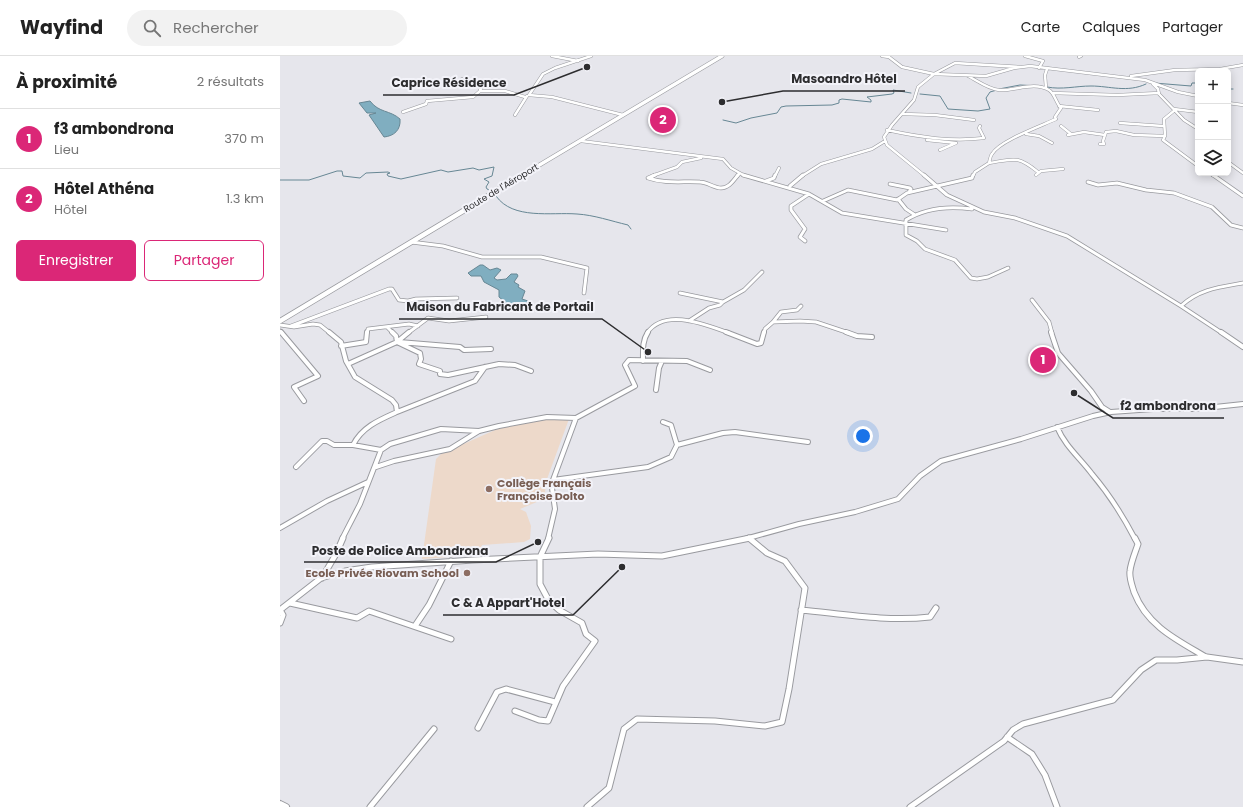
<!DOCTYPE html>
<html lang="fr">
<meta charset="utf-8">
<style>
:root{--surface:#fff;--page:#f2f2f2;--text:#222;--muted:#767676;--line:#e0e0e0;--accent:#db2777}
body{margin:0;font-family:Poppins,sans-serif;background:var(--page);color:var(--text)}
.controls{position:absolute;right:12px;top:12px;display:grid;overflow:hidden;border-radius:6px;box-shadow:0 2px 10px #0003}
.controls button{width:36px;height:36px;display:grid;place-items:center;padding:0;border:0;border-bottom:1px solid var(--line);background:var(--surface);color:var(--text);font:20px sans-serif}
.you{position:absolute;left:583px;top:380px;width:14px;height:14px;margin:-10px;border:3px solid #fff;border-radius:50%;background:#1a73e8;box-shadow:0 0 0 6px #1a73e833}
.badge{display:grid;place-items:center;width:26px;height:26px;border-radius:50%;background:var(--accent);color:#fff;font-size:13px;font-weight:700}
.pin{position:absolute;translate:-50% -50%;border:2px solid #fff;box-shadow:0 1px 4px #0006}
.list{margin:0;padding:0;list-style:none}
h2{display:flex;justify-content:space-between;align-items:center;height:52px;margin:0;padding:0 16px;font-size:17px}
h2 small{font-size:13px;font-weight:400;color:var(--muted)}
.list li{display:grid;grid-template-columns:26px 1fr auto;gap:12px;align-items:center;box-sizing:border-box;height:60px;padding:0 16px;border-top:1px solid var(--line)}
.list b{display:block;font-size:15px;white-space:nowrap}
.list p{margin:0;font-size:13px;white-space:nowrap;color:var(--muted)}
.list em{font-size:13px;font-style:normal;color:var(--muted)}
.actions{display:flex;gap:8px;padding:12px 16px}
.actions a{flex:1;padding:9px 0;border:1px solid var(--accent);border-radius:6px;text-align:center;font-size:14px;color:var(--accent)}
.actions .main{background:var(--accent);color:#fff}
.icon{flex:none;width:22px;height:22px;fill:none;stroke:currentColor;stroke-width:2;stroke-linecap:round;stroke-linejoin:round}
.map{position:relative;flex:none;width:963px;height:751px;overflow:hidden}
header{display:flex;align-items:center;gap:24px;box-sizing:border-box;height:56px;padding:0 20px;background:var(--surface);border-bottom:1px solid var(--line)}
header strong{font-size:19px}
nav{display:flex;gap:22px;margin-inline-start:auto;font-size:14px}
.search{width:280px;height:36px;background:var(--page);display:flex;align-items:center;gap:10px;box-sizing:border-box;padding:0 14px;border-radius:22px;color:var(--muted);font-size:15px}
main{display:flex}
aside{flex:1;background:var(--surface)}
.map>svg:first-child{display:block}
</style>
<header>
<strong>Wayfind</strong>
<div class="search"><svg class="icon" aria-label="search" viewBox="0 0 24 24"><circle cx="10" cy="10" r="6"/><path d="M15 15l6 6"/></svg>Rechercher</div>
<nav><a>Carte</a><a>Calques</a><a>Partager</a></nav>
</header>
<main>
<aside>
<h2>À proximité<small>2 résultats</small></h2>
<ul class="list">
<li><span class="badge">1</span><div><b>f3 ambondrona</b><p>Lieu</p></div><em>370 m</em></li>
<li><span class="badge">2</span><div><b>Hôtel Athéna</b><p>Hôtel</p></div><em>1.3 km</em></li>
</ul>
<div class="actions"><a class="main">Enregistrer</a><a>Partager</a></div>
</aside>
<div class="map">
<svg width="963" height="751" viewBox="0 0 963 751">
<rect width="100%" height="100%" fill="#e6e6ec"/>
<path fill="#edd9ca" d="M 254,362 L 289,363 L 267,423 L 264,443 L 240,453 L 246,456 L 251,470 L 250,483 L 244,486 L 202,489 L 201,493 L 183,495 L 181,500 L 142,503 L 156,403 L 161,398 L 215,374 Z"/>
<path fill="#80aec0" stroke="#678794" d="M 90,45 C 99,57 110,54 120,63 C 121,74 114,80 104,81 L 89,59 L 96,57 L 87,57 L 79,47 Z
M 200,209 L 203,209 L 210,214 L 217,212 L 221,214 L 214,222 L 217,224 L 226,223 L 231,218 L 237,218 L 238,220 L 234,226 L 239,229 L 238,231 L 245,235 L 242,243 L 248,245 C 242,253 234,251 225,250 L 225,246 L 219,241 L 219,234 L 204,226 L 201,220 L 191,220 L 188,217 Z"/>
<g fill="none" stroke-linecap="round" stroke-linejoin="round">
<path stroke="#678794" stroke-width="1" d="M 874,27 L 911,30 L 912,27 L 918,27
M 767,31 C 782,34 796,30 811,30 C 830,30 847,37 866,28
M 719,33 L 740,29 L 761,30
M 948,33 L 953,33
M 640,38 L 660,40 L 668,53 L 698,55 L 710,53 L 706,42 L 710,36 L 717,34
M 443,64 L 456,67 L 471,62 L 497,57 L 501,51 L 506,50 L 552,49 L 559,47 L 559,44 L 562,43 L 591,46 L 591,44 L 587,41 L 612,38 L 614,37 L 613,34 L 631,37
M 0,124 L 29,124 L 57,115 L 62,115 L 63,120 L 80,122 L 86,117 L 108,116 L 110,117 L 107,118 L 108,120 L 121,123 L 161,114 L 168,116 L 193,112 L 199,114 L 214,111 L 212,120 L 204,123 L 209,126 L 206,131 L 207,133 L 212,135
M 216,137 L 218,137 L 216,140 C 233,164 271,156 297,158 C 314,159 331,165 348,169 L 351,173"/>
<defs>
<path id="minor-far3" d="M 272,0 L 298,5
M 311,0 L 275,12 L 263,18 L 249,39 L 272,41 L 343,59
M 602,0 L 609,1 L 622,11 L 654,18 L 706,20 L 734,12 L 750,10 L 865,24 L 898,36 L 918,40
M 745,0 L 763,5 L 759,12
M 799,1 L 801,0
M 688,20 C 698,25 708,33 719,34 C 735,35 754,25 769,34 C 775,38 776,47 781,52 L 775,61 L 776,63 C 761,70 719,85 712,98 C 710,100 710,104 709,107 L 695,116 L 693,120
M 851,20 L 895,14 L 940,13 L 963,9
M 182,23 L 183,25 L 205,26 L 200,34 L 202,35
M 873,28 L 878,33 L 879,38 L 904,64 L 918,73
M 766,32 L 765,19 L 767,13
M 772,37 L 838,39 L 879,37
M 948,47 L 963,49
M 779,50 L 818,54
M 894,53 L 918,56
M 895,54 L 884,63 L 885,80 L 883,84 L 918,110
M 123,56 L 146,48 L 147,45 L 193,41 L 200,35 L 225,35 L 245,41
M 623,58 L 655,59 L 694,64
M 235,59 L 247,40
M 840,67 L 883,70
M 781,70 L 791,78
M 607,74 C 639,81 671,86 704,82 L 699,72 L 700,70
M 746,78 L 759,80 L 772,87
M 788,79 L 804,76 L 825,79 L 826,76 L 836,75 L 854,79 L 885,80
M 647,84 L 676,87 L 660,94
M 301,85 L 443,103 L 451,112 L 465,120
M 820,88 L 824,88 L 823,85 L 825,79
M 948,106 L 963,117
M 709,107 C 734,103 737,99 758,116
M 929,117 L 934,120
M 756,119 L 761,115 L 783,113
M 372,120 L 397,111 L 402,106 L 421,102
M 457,120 L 459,118
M 495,120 L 499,112
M 522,120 L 541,108 L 592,93 L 605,85
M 645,120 L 607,89 L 604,81 L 612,69 L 634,44 L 638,31 L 654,18 L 675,7 L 740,11"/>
<path id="minor-far2" d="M 375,119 L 368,122 C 385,128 403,125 420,126 C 427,126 434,132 441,132 C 449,132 453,125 458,119
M 463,119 L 529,138 L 511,150 L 511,154 L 525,173 L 520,181 L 525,185
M 644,119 L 667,139 L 704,156 L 735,162 L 787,180 L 901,250 L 942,277
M 933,119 L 963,140
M 486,125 L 494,122 L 495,119
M 808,126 L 818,129 L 837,127 L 866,134 L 894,137 L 932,151 L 951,169 L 963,172
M 610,128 L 630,132 L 631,133 L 629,136
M 510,130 L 523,119
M 529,138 L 562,157 L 666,174
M 618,143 L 626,153 L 635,159
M 543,145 L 568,134 L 617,144 L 627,137 L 692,122 L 693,119
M 692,153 C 670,150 645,152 626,164 L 626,179 L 637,185 L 645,193 L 675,204 L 691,222 L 697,223 L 708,221 L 728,212
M 131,186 L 163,190 L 202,201 L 261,201 L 307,212 L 304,237
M 400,237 L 443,246 L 440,249 L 429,252 L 409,265
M 752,244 L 769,266 L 772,277
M 443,246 L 464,234 L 482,216
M 901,250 C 919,233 940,231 963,227
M 493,266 L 501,256 L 517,254 L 521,250
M 0,269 L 14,271 L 33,268 L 40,269 L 50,277
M 11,270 L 109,233 L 112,233 L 119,244 L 128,245 L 136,243 L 177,242
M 107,271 L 113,277
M 0,275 L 2,277
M 87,277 L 88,273 L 129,268 L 138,270
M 128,277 L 148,262 L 169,265 L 206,261
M 367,277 C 385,251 426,269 449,277
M 484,277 L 485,273 L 493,266 L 520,265 L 536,266 L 569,277"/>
<path id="minor-far1" d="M 1,276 L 38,320 L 14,331 L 24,345
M 49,276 L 61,286 L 66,305 L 75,321 L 112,344 L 116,349 L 117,356 C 99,364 82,371 73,389 L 101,394 L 80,448 L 62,483
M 112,276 L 116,280 L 117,286 L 140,297 L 141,303 L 139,308 L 160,315 L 160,318 L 168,319 L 219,308 L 235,309 L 251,315
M 446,276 L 477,288 L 481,287 L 484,276
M 566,276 L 577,280 L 592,281
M 771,276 L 778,297 L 811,335 L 822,351 L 830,356
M 941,276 L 963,291
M 119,286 L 180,291 L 184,294 L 211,293
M 61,290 L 86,286 L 87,276
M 363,305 C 363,295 362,285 368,276
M 68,308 L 117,286 L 129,276
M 376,334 L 379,312 L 382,305
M 117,356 L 195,325 L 205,311
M 383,366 L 391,369 L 397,389
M 777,371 C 785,390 800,402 812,418 C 829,438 843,460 855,483
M 101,394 L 110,388 L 161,373 L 199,375
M 16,411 L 42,385 L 47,385 L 54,389 L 73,389
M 96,411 L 114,405 L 170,393 L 199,375 L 219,370 L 267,361 L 296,362 L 355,330 L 345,309 L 349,304 L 407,305 L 430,314
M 273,424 L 368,411 L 391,401 L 397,389 L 443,377 L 455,376 L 528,386
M 0,472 L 47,445 L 88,426
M 268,483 L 275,453 L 272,432 L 273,424 L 296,362
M 465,483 L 519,468 L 575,456 L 618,443 L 640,420 L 661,405 L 741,383 L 813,360 L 831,356 L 873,353 L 916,353 L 963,348"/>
<path id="minor" d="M 855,482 L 858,488 C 855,497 851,506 850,515 C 849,522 852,529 854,536 C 867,570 897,584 926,601
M 42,522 L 56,498 L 63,482
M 10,547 L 77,562 L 89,555 L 171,583
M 0,554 L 41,522 L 65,515 L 92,511 L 193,504 L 318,498 L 382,500 L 470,482
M 0,554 L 3,559 L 0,567
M 521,554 C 563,558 608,566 650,561 L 656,552
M 135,570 L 149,549 L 171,505
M 235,655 L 259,664 L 268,665 L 283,630 L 315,585 L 306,578 L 302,567 L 279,554 L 269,545 L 260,528 L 260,501 L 269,482
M 198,672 L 217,636 L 226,633 L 275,646
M 727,681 L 752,698 L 765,719 L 777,751
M 90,751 L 154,673
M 307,751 L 329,732 L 344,673 L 357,663 L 435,665 L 485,670 L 502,666 L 509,633 L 525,532 L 505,505 L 487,497 L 469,482
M 630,751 L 724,685 L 733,674 L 743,668 L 833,644 L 861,614 L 876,604 L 897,604 L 927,601 L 963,606"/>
<path id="tertiary" d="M 0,748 L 6,751"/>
<path id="secondary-far1" d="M 241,120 L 442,0"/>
<path id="secondary" d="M 0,265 L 243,119"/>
</defs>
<use href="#minor-far3" stroke="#999a9f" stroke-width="3.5"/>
<use href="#minor-far2" stroke="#999a9f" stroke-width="4.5"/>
<use href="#minor-far1" stroke="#999a9f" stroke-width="6"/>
<use href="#minor" stroke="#999a9f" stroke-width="7"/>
<use href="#tertiary" stroke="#999a9f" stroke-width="8"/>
<use href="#secondary-far1" stroke="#999a9f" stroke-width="4.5"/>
<use href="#secondary" stroke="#999a9f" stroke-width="6"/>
<use href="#minor-far3" stroke="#fff" stroke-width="2.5"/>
<use href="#minor-far2" stroke="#fff" stroke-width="3"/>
<use href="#minor-far1" stroke="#fff" stroke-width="4"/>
<use href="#minor" stroke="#fff" stroke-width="5"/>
<use href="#tertiary" stroke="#fff" stroke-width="6"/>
<use href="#secondary-far1" stroke="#fff" stroke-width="3.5"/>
<use href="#secondary" stroke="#fff" stroke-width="4.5"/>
</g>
<g fill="#8d6e63" stroke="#f3f3f9" stroke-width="1.5">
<circle cx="209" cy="433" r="4"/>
<circle cx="187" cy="517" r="4"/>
</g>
<g text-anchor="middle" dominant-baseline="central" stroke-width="4" stroke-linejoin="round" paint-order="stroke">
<g font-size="9" fill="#2d2d2f" stroke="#f3f3f9">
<text transform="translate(221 132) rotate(-31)">Route de l'Aéroport</text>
</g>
<g font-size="11" font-weight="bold" fill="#785e54" stroke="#f3f3f9" text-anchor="start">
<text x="217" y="427">Collège Français<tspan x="217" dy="13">Françoise Dolto</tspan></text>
<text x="179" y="517" text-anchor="end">Ecole Privée Riovam School</text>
</g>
</g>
<path fill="none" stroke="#2d2d2f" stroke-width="1.5" d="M442 46L503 35H625M307 11L234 39H103M368 296L322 263H119M794 337L833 362H944M258 486L216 506H24M342 511L293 559H163"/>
<g fill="#2d2d2f" stroke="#f3f3f9" stroke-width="1.5">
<circle cx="442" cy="46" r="4"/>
<circle cx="307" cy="11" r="4"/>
<circle cx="368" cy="296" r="4"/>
<circle cx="794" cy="337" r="4"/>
<circle cx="258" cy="486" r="4"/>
<circle cx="342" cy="511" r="4"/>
</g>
<g font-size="12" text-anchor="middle" font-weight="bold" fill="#2d2d2f" stroke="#f3f3f9" stroke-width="4" stroke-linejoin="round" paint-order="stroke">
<text x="564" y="27">Masoandro Hôtel</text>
<text x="169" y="31">Caprice Résidence</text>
<text x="220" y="255">Maison du Fabricant de Portail</text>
<text x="888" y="354">f2 ambondrona</text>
<text x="120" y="499">Poste de Police Ambondrona</text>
<text x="228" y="551">C &amp; A Appart'Hotel</text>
</g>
</svg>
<div class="controls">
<button>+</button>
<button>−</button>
<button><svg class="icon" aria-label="layers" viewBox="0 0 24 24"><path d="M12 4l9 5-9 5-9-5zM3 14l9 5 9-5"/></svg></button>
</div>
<div class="you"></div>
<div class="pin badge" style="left:763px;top:304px">1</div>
<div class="pin badge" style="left:383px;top:64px">2</div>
</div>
</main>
